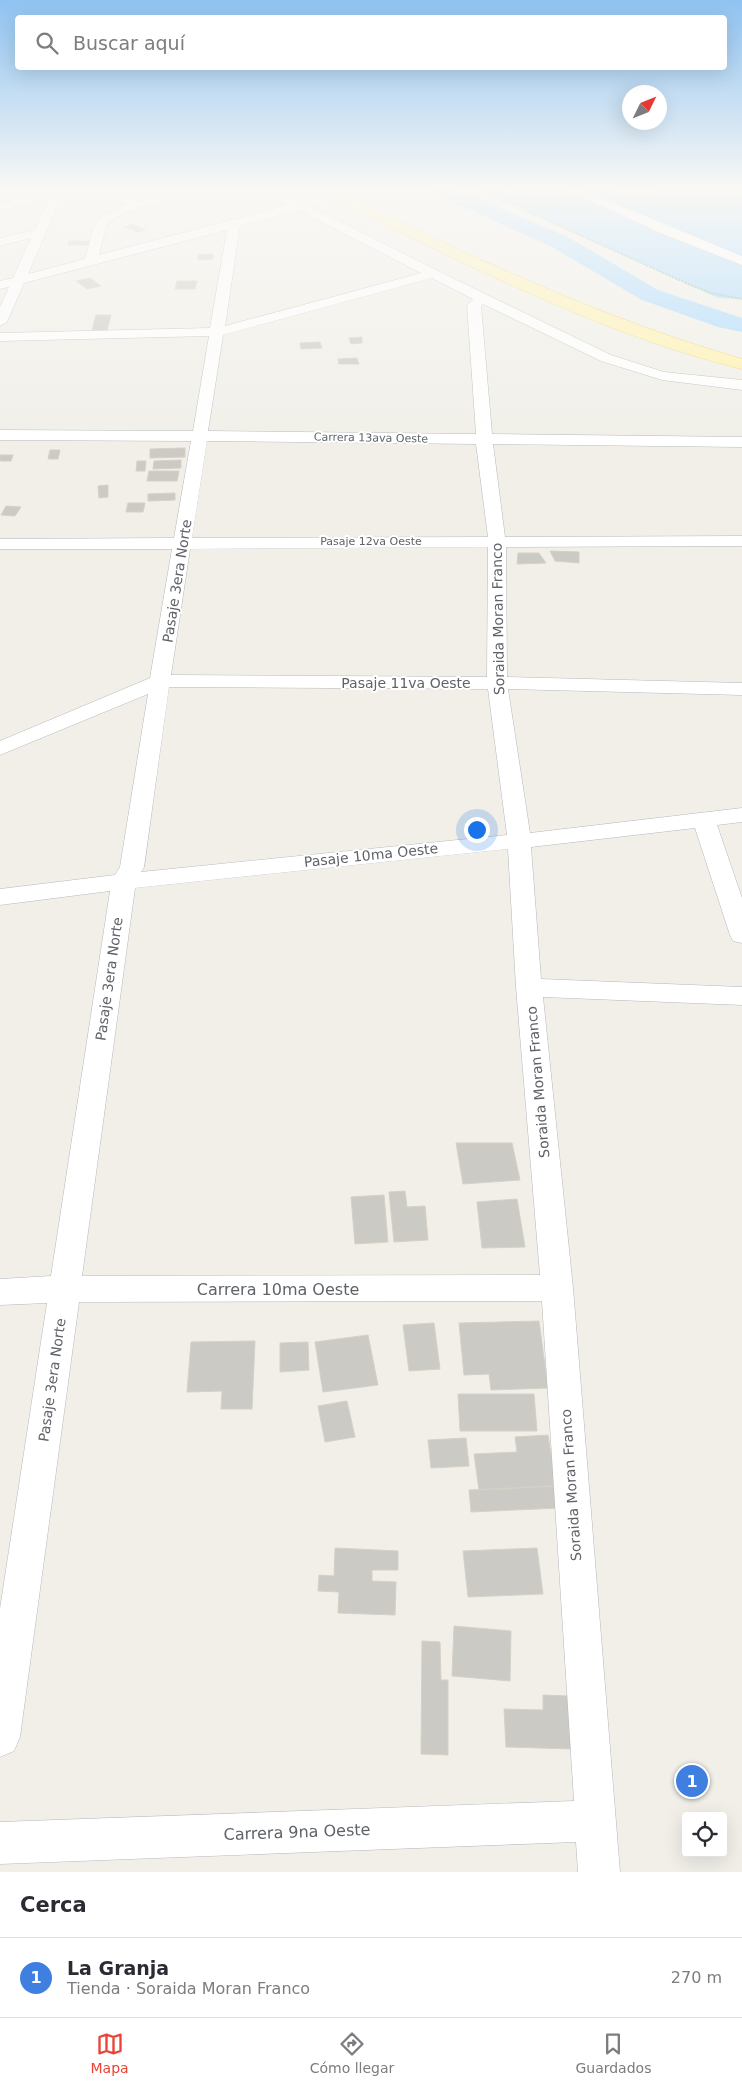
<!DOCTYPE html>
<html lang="es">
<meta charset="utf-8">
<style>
:root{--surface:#fff;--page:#f7f7f7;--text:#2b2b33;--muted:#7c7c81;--line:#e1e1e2;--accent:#ea4335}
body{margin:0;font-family:"DejaVu Sans",sans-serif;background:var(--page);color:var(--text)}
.controls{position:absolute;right:15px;bottom:15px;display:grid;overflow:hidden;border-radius:5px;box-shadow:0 5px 20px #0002}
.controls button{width:45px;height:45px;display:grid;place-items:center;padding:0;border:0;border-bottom:1px solid var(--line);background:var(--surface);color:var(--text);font:25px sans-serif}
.compass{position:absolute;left:622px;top:85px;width:45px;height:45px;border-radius:50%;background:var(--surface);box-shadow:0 5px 20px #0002;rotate:47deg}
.you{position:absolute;left:476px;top:829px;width:18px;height:18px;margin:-12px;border:4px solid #fff;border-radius:50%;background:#1a73e8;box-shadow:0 0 0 8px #1a73e833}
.badge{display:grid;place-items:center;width:32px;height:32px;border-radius:50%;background:var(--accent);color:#fff;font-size:16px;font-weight:700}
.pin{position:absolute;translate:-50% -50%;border:2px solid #fff;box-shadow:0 1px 5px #0006}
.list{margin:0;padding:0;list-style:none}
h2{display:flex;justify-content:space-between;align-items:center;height:65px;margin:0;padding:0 20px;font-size:21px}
h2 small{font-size:16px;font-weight:400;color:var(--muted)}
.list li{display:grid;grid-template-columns:32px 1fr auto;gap:15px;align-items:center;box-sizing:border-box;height:80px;padding:0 20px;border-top:1px solid var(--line)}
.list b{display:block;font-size:19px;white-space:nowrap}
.list p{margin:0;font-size:16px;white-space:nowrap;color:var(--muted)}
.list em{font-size:16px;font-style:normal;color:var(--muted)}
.icon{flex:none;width:28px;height:28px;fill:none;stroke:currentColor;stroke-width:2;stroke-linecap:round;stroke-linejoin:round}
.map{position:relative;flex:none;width:742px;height:1872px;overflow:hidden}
.search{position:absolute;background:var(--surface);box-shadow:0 5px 20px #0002;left:15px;right:15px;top:15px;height:55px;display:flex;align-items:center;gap:12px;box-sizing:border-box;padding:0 18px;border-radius:5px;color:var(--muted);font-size:19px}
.sheet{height:145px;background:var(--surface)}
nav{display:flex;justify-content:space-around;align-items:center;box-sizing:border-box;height:70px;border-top:1px solid var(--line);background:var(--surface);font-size:14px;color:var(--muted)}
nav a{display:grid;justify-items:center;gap:2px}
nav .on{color:var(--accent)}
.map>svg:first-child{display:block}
</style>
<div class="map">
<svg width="742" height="1872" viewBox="0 0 742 1872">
<rect width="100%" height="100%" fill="#f1efe8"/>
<path fill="#aadaff" d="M 477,187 L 742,187 L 742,299 L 718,298 Z"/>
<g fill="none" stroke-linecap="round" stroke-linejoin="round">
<path fill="#aadaff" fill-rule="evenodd" d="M 425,187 L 452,187 L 568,237 L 658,290 L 742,318 L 742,332 L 718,327 L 642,300 L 552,247 L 428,191 Z"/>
</g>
<path fill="#cccac5" stroke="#d6d1c6" d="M 133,224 L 146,230 L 138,232 L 125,227 Z
M 69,241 L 94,241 L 92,245 L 68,245 Z
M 213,254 L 213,259 L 198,260 L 198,255 Z
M 90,278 L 101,286 L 87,289 L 76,281 Z
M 177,281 L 197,281 L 195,289 L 175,289 Z
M 96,315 L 111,315 L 107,330 L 92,330 Z
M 362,337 L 362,343 L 351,344 L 349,338 Z
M 320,342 L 322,348 L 301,349 L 300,343 Z
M 357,358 L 359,364 L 339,364 L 338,359 Z
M 185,448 L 185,457 L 150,458 L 150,449 Z
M 50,450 L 60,450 L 58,459 L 48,459 Z
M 0,455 L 13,455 L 11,461 L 0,461 Z
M 181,460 L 181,468 L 153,469 L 154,461 Z
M 137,461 L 146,461 L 145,471 L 136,471 Z
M 149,471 L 179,471 L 177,481 L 147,481 Z
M 108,485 L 108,497 L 99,498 L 98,486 Z
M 175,493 L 175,500 L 148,501 L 148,494 Z
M 128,503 L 145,503 L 143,512 L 126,512 Z
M 6,506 L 21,507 L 15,516 L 1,515 Z
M 550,551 L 579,552 L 579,563 L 555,561 Z
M 518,553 L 539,553 L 546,563 L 517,564 Z
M 456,1143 L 512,1143 L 520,1180 L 463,1184 Z
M 405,1191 L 407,1207 L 425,1206 L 428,1240 L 394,1242 L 389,1192 Z
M 384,1195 L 388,1242 L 355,1244 L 351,1197 Z
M 517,1199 L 525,1247 L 482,1248 L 477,1202 Z
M 539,1321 L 548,1388 L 491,1390 L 489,1374 L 464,1375 L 459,1323 Z
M 434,1323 L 440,1369 L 409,1371 L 403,1325 Z
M 368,1335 L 378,1385 L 323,1392 L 315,1342 Z
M 255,1341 L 252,1409 L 221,1409 L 222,1391 L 187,1392 L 191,1342 Z
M 308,1342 L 309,1370 L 280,1372 L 280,1343 Z
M 458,1394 L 534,1394 L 537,1431 L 460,1431 Z
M 347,1401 L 355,1437 L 325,1442 L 318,1406 Z
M 548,1435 L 556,1486 L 479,1490 L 474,1454 L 517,1452 L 515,1437 Z
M 466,1438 L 469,1466 L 431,1468 L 428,1440 Z
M 556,1486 L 560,1508 L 471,1512 L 469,1490 Z
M 335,1548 L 398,1551 L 398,1570 L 372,1570 L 372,1581 L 396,1582 L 395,1615 L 338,1613 L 339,1592 L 318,1591 L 319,1575 L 334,1576 Z
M 537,1548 L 543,1594 L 468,1597 L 463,1551 Z
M 454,1626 L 511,1631 L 510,1681 L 452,1676 Z
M 422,1641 L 440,1642 L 441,1680 L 448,1680 L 448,1755 L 421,1754 Z
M 543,1695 L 569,1696 L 573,1749 L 506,1747 L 504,1709 L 543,1710 Z"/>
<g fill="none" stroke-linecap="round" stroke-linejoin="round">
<defs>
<path id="minor" d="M 54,187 L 86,187 L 84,189 L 62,195 L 28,274 L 85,259 C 95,225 91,218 127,205 L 88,187 L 104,187 L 138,201 L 195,187 L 216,187 L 214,189 C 195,194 115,210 107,225 C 103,233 102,246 99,255 L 288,205 L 256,187 L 271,187 L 300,202 L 352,187 L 371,187 L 369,189 L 309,206 L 438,271 L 611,355 L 664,372 L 742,380 L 742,390 L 662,380 L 601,361 L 483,304 L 481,306 L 492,434 L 742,437 L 742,447 L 493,444 L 505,537 L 742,536 L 742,546 L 506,547 L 507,677 L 742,683 L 742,695 L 508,689 L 530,833 L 742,808 L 742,822 L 717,825 L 742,898 L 742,943 L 733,941 L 730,935 L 695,828 L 531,847 L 541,979 L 742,987 L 742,1005 L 543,997 L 573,1288 L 620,1872 L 578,1872 L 576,1842 L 0,1864 L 0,1822 L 574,1801 L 542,1301 L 79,1302 L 20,1737 L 14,1751 L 0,1757 L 0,1609 L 47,1303 L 0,1305 L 0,1279 L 51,1276 L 110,891 L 0,905 L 0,889 L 115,875 L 120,867 L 148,694 L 0,755 L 0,741 L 150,678 L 172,549 L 0,549 L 0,539 L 174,538 L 191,441 L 0,440 L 0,430 L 193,431 L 209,336 L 0,341 L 0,333 L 210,328 L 227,230 L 24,283 L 7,322 L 0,326 L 0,307 L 9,287 L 0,289 L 0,281 L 13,278 L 31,238 L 0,246 L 0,238 L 35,230 L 49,198 L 0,211 L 0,203 L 53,190 ZM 298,210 L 421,273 L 225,326 L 240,226 ZM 432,278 L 473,299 L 467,305 L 476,434 L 208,431 L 223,335 ZM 207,441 L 476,444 L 488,537 L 192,538 ZM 488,547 L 487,677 L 171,675 L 190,549 ZM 169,687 L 488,689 L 507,835 L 141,872 L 144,867 ZM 508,849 L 516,987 L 540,1275 L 82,1276 L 135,888 Z
M 559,187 L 575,187 L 742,256 L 742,265 L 665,235 Z
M 607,187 L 657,187 L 655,189 L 636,194 L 609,189 Z"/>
<path id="major" d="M 314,187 L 330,187 C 464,254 598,317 742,359 L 742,369 C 617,338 499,281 384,224 C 370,217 322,196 314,187 Z"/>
</defs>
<use href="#minor" stroke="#b5b8bc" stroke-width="1"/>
<use href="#major" stroke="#f2c960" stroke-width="1"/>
<path stroke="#9cc7a9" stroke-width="2" stroke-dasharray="2.5 1" stroke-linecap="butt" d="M 474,187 L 688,284 L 711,293 L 742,299"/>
<use href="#minor" fill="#fff" fill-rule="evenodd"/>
<use href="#major" fill="#fff2af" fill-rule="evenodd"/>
</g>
<linearGradient id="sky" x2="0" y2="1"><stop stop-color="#8fc3f1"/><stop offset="0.42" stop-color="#f9f8f5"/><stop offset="1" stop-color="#f9f8f5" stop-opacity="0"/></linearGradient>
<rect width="742" height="449" fill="url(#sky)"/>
<g text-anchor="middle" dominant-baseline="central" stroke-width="4" stroke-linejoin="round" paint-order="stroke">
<g font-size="11" fill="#5f6368" stroke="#fff">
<text transform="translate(371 438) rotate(1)">Carrera 13ava Oeste</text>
<text x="371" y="541">Pasaje 12va Oeste</text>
</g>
<g font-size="14" fill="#5f6368" stroke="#fff">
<text transform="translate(177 581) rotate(-81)">Pasaje 3era Norte</text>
<text transform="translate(498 619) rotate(-91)">Soraida Moran Franco</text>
<text x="406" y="683">Pasaje 11va Oeste</text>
<text transform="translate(371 855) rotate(-6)">Pasaje 10ma Oeste</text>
<text transform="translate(109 979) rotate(-82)">Pasaje 3era Norte</text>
<text transform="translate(538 1082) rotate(-95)">Soraida Moran Franco</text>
<text transform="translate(52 1380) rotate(-82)">Pasaje 3era Norte</text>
<text transform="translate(571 1485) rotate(-94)">Soraida Moran Franco</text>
</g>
<g font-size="16" fill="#5f6368" stroke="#fff">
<text x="278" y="1289">Carrera 10ma Oeste</text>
<text transform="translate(297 1832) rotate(-2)">Carrera 9na Oeste</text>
</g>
</g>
</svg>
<div class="controls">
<button><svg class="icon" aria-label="locate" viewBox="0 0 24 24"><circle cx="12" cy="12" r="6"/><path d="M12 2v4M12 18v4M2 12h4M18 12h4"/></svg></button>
</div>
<svg class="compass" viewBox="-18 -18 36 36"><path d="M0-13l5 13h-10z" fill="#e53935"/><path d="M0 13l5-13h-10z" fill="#7c7c81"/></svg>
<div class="you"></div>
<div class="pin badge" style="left:692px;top:1781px;background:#3f7fe0">1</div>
<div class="search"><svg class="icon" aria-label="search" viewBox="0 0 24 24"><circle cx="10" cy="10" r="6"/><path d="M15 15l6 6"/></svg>Buscar aquí</div>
</div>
<section class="sheet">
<h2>Cerca<small></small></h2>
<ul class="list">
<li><span class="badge" style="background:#3f7fe0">1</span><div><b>La Granja</b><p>Tienda · Soraida Moran Franco</p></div><em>270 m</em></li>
</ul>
</section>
<nav>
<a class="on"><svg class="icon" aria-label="map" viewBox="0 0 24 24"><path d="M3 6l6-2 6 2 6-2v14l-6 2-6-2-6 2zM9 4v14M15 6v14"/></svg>Mapa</a>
<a><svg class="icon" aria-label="directions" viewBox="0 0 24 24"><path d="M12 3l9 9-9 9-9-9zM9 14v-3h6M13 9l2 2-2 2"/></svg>Cómo llegar</a>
<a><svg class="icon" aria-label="saved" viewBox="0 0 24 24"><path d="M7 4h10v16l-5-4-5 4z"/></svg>Guardados</a>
</nav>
